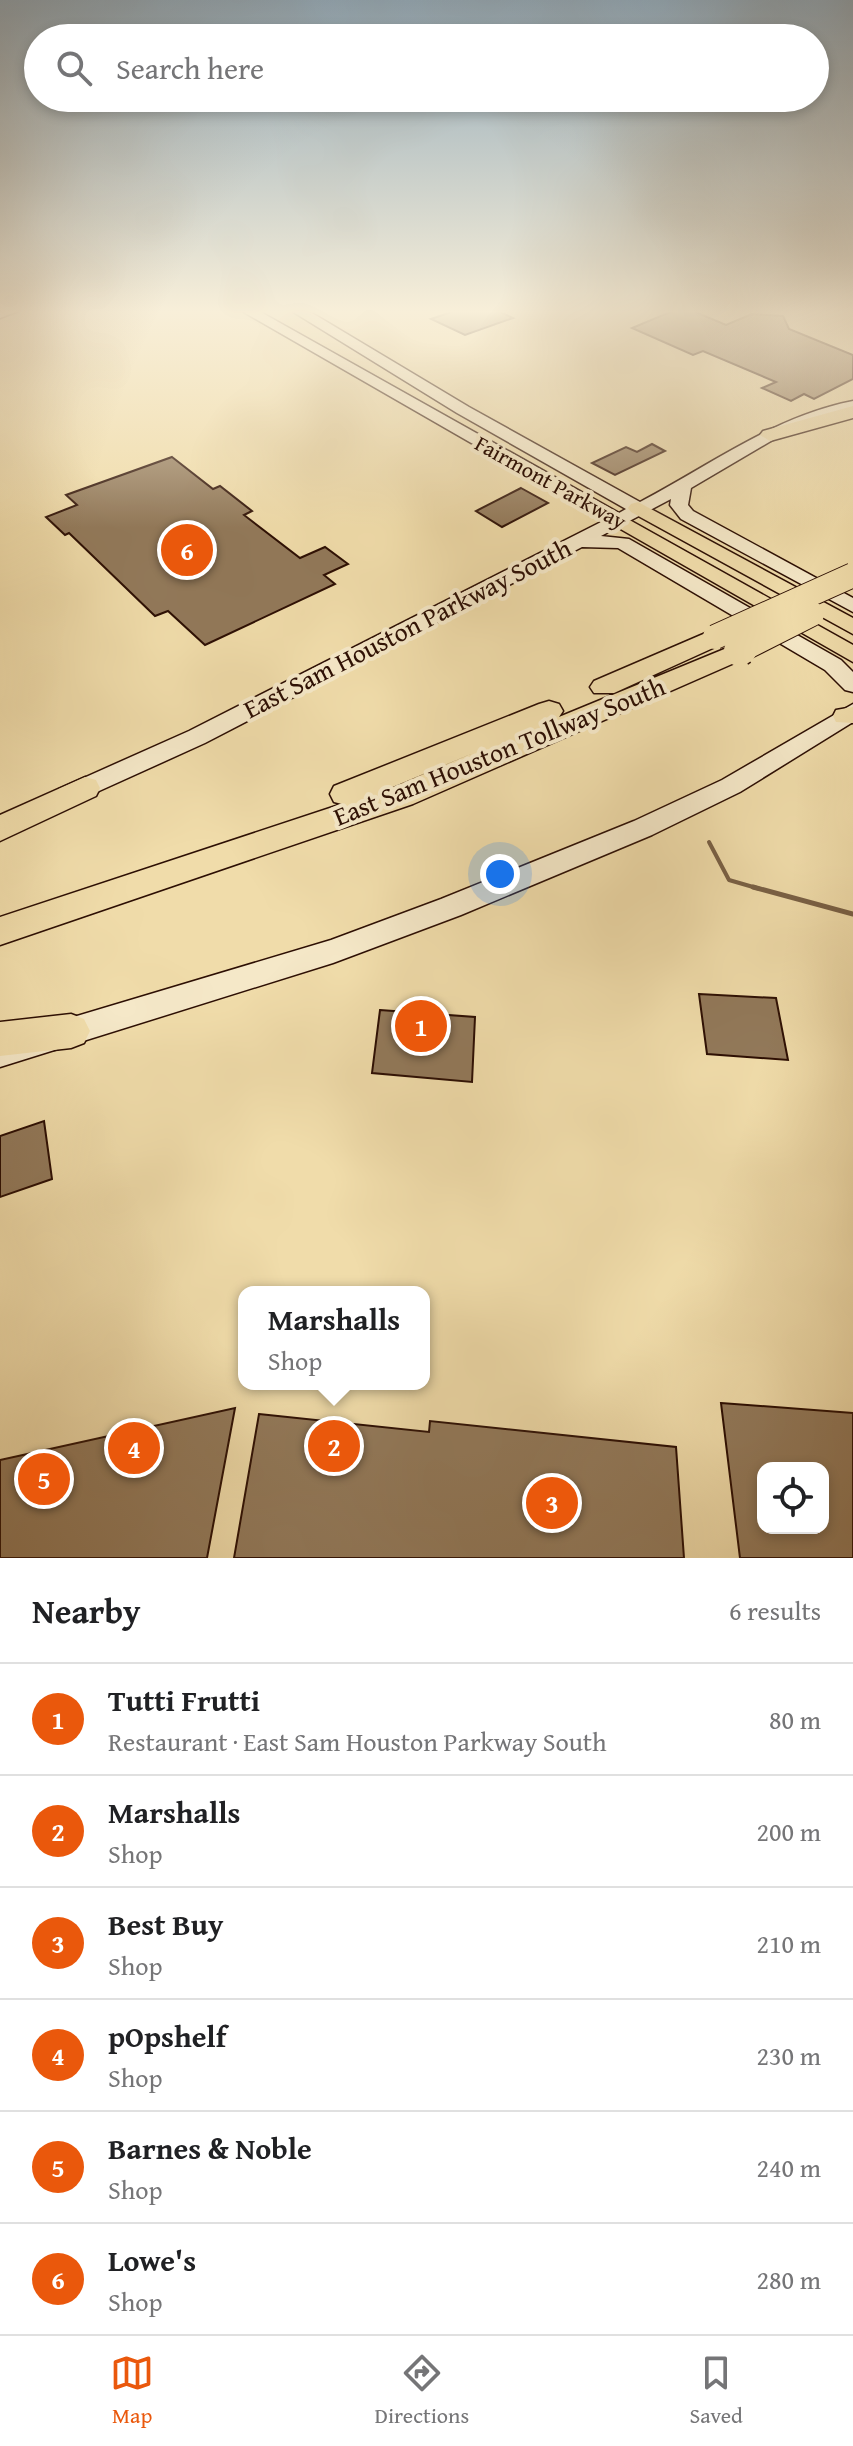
<!DOCTYPE html>
<meta charset="utf-8">
<style>
:root{--surface:#fff;--page:#f6f6f6;--text:#202124;--muted:#757577;--line:#e0e0e0;--accent:#ea580c}
body{margin:0;font-family:"Gentium Book Plus",serif;background:var(--page);color:var(--text)}
.controls{position:absolute;right:24px;bottom:24px;display:grid;overflow:hidden;border-radius:16px;box-shadow:0 4px 12px #0003}
.controls button{width:72px;height:72px;display:grid;place-items:center;padding:0;border:0;border-bottom:2px solid var(--line);background:var(--surface);color:var(--text);font:40px sans-serif}
.you{position:absolute;left:500px;top:874px;width:28px;height:28px;margin:-20px;border:6px solid #fff;border-radius:50%;background:#1a73e8;box-shadow:0 0 0 12px #1a73e833}
.badge{display:grid;place-items:center;width:52px;height:52px;border-radius:50%;background:var(--accent);color:#fff;font-size:26px;font-weight:700}
.pin{position:absolute;translate:-50% -50%;border:4px solid #fff;box-shadow:0 2px 8px #0006}
.popup{position:absolute;left:238px;top:1286px;width:192px;height:104px;box-sizing:border-box;display:grid;place-content:center;border-radius:16px;background:var(--surface);filter:drop-shadow(0 2px 6px #0005);font-size:26px;white-space:nowrap;color:var(--muted)}
.popup b{font-size:30px;color:var(--text)}
.popup::after{content:'';position:absolute;left:50%;top:100%;margin-left:-16px;border:16px solid transparent;border-top-color:var(--surface)}
.list{margin:0;padding:0;list-style:none}
h2{display:flex;justify-content:space-between;align-items:center;height:104px;margin:0;padding:0 32px;font-size:34px}
h2 small{font-size:26px;font-weight:400;color:var(--muted)}
.list li{display:grid;grid-template-columns:52px 1fr auto;gap:24px;align-items:center;box-sizing:border-box;height:112px;padding:0 32px;border-top:2px solid var(--line)}
.list b{display:block;font-size:30px;white-space:nowrap}
.list p{margin:0;font-size:26px;white-space:nowrap;color:var(--muted)}
.list em{font-size:26px;font-style:normal;color:var(--muted)}
.icon{flex:none;width:44px;height:44px;fill:none;stroke:currentColor;stroke-width:2;stroke-linecap:round;stroke-linejoin:round}
.map{position:relative;flex:none;width:853px;height:1558px;overflow:hidden}
.search{position:absolute;background:var(--surface);box-shadow:0 4px 12px #0003;left:24px;right:24px;top:24px;height:88px;display:flex;align-items:center;gap:20px;box-sizing:border-box;padding:0 28px;border-radius:44px;color:var(--muted);font-size:30px}
.sheet{height:776px;background:var(--surface)}
nav{display:flex;justify-content:space-around;align-items:center;box-sizing:border-box;height:112px;border-top:2px solid var(--line);background:var(--surface);font-size:22px;color:var(--muted)}
nav a{display:grid;justify-items:center;gap:4px}
nav .on{color:var(--accent)}
.map>svg:first-child{display:block}
</style>
<div class="map">
<svg width="853" height="1558" viewBox="0 0 853 1558">
<rect width="100%" height="100%" fill="#f0dcaa"/>
<filter id="stains"><feTurbulence type="fractalNoise" baseFrequency=".0025" numOctaves="4"/><feColorMatrix values="0 0 0 0 .2 0 0 0 0 .09 0 0 0 0 .02 0 0 0 .5 -.17"/></filter>
<radialGradient id="worn" r=".72"><stop offset=".6" stop-color="#630" stop-opacity="0"/><stop offset="1" stop-color="#630" stop-opacity=".3"/></radialGradient>
<g fill="none" stroke-linecap="round" stroke-linejoin="round">
<path stroke="#796045" stroke-width="4" d="M 709,842 L 729,880 L 760,889"/>
<path stroke="#796045" stroke-width="5" d="M 753,887 L 853,914"/>
</g>
<path fill="#92795a" stroke="#2c0e03" stroke-width="2" fill-rule="evenodd" d="M 457,310 L 496,310 L 513,318 L 465,335 L 431,319 Z
M 675,310 L 693,311 L 726,325 L 752,314 L 783,316 L 789,329 L 853,355 L 853,379 L 814,399 L 804,394 L 791,401 L 762,388 L 776,382 L 703,351 L 693,355 L 632,328 Z
M 652,444 L 665,451 L 615,475 L 592,463 L 626,447 L 637,452 Z
M 172,457 L 213,489 L 220,486 L 252,511 L 244,515 L 300,558 L 325,547 L 348,564 L 324,575 L 335,584 L 205,645 L 168,611 L 155,616 L 69,533 L 65,535 L 46,517 L 77,505 L 66,495 Z
M 521,488 L 548,503 L 502,527 L 476,511 Z
M 699,994 L 776,998 L 788,1060 L 707,1054 Z
M 380,1010 L 475,1017 L 472,1082 L 372,1073 Z
M 44,1121 L 52,1179 L 0,1197 L 0,1136 Z
M 721,1403 L 853,1413 L 853,1558 L 740,1558 ZM 763,1468 L 823,1468 L 823,1528 L 763,1528 Z
M 235,1408 L 207,1558 L 0,1558 L 0,1460 Z
M 259,1414 L 429,1432 L 430,1421 L 676,1447 L 684,1558 L 234,1558 Z"/>
<g fill="none" stroke-linecap="round" stroke-linejoin="round">
<defs>
<path id="secondary" d="M 0,310 L 21,310 L 0,318 Z
M 240,310 L 257,310 L 619,513 L 626,509 L 457,413 L 290,310 L 307,310 L 469,407 L 640,502 C 709,466 775,416 853,401 L 853,411 L 776,438 L 691,488 L 688,505 L 693,511 L 853,598 L 853,612 L 681,519 L 670,505 L 671,499 L 601,536 L 629,539 L 841,660 L 853,672 L 853,692 L 845,690 L 825,670 L 618,548 L 582,547 L 205,743 L 77,801 L 59,801 L 56,795 L 59,789 L 189,731 L 605,520 Z
M 853,704 L 853,722 L 740,792 L 652,835 L 461,915 L 333,963 L 0,1067 L 0,1039 L 331,940 L 441,899 L 634,821 L 722,780 Z"/>
<path id="primary" d="M 638,502 L 853,618 L 853,634 L 631,512 L 628,508 L 631,504 Z
M 617,513 L 853,645 L 853,662 L 610,523 L 607,519 Z
M 853,707 L 853,723 L 836,722 L 833,716 L 836,710 Z"/>
<path id="highway" d="M 853,406 L 853,418 L 770,441 L 760,435 L 763,431 Z
M 715,629 L 724,631 L 728,637 L 724,643 L 614,693 L 594,693 L 590,687 L 594,681 Z
M 739,643 L 748,645 L 752,651 L 748,657 L 413,804 L 0,945 L 0,917 L 342,804 L 334,802 L 330,794 L 334,786 L 539,704 L 549,701 L 559,704 L 563,711 L 559,717 ZM 478,751 L 391,788 L 383,791 Z
M 85,777 L 96,780 L 100,788 L 96,796 L 0,841 L 0,815 Z
M 71,1014 L 84,1019 L 90,1031 L 84,1043 L 71,1048 L 0,1056 L 0,1022 Z"/>
</defs>
<use href="#secondary" stroke="#2c0e03" stroke-width="3"/>
<use href="#primary" stroke="#2c0e03" stroke-width="3"/>
<use href="#highway" stroke="#2c0e03" stroke-width="3"/>
<use href="#secondary" fill="#f5e8c8" fill-rule="evenodd"/>
<use href="#primary" fill="#f0dcaa" fill-rule="evenodd"/>
<use href="#highway" fill="#f0dcaa" fill-rule="evenodd"/>
<defs>
<path id="highway-bridge-far1" d="M 715,637 L 853,575
M 739,651 L 812,614"/>
<path id="highway-bridge" d="M 739,651 L 742,649"/>
</defs>
<use href="#highway-bridge-far1" stroke="#2c0e03" stroke-width="26" stroke-linecap="butt"/>
<use href="#highway-bridge" stroke="#2c0e03" stroke-width="33" stroke-linecap="butt"/>
<use href="#highway-bridge-far1" stroke="#f0dcaa" stroke-width="24"/>
<use href="#highway-bridge" stroke="#f0dcaa" stroke-width="30"/>
</g>
<linearGradient id="sky" x2="0" y2="1"><stop stop-color="#90a8b8"/><stop offset="0.59" stop-color="#f8efd9"/><stop offset="1" stop-color="#f8efd9" stop-opacity="0"/></linearGradient>
<rect width="853" height="528" fill="url(#sky)"/>
<g text-anchor="middle" dominant-baseline="central" stroke-width="8" stroke-linejoin="round" paint-order="stroke">
<g font-size="22" fill="#2c0e03" stroke="#f5e8c8">
<text transform="translate(551 482) rotate(29)">Fairmont Parkway</text>
</g>
<g font-size="26" fill="#2c0e03" stroke="#f5e8c8">
<text transform="translate(407 628) rotate(-27)">East Sam Houston Parkway South</text>
<text transform="translate(499 751) rotate(-22)">East Sam Houston Tollway South</text>
</g>
</g>
<rect width="100%" height="100%" filter="url(#stains)"/>
<rect width="100%" height="100%" fill="url(#worn)"/>
</svg>
<div class="controls">
<button><svg class="icon" aria-label="locate" viewBox="0 0 24 24"><circle cx="12" cy="12" r="6"/><path d="M12 2v4M12 18v4M2 12h4M18 12h4"/></svg></button>
</div>
<div class="you"></div>
<div class="pin badge" style="left:421px;top:1026px">1</div>
<div class="pin badge" style="left:334px;top:1446px">2</div>
<div class="popup"><b>Marshalls</b>Shop</div>
<div class="pin badge" style="left:552px;top:1503px">3</div>
<div class="pin badge" style="left:134px;top:1448px">4</div>
<div class="pin badge" style="left:44px;top:1479px">5</div>
<div class="pin badge" style="left:187px;top:550px">6</div>
<div class="search"><svg class="icon" aria-label="search" viewBox="0 0 24 24"><circle cx="10" cy="10" r="6"/><path d="M15 15l6 6"/></svg>Search here</div>
</div>
<section class="sheet">
<h2>Nearby<small>6 results</small></h2>
<ul class="list">
<li><span class="badge">1</span><div><b>Tutti Frutti</b><p>Restaurant · East Sam Houston Parkway South</p></div><em>80 m</em></li>
<li><span class="badge">2</span><div><b>Marshalls</b><p>Shop</p></div><em>200 m</em></li>
<li><span class="badge">3</span><div><b>Best Buy</b><p>Shop</p></div><em>210 m</em></li>
<li><span class="badge">4</span><div><b>pOpshelf</b><p>Shop</p></div><em>230 m</em></li>
<li><span class="badge">5</span><div><b>Barnes &amp; Noble</b><p>Shop</p></div><em>240 m</em></li>
<li><span class="badge">6</span><div><b>Lowe's</b><p>Shop</p></div><em>280 m</em></li>
</ul>
</section>
<nav>
<a class="on"><svg class="icon" aria-label="map" viewBox="0 0 24 24"><path d="M3 6l6-2 6 2 6-2v14l-6 2-6-2-6 2zM9 4v14M15 6v14"/></svg>Map</a>
<a><svg class="icon" aria-label="directions" viewBox="0 0 24 24"><path d="M12 3l9 9-9 9-9-9zM9 14v-3h6M13 9l2 2-2 2"/></svg>Directions</a>
<a><svg class="icon" aria-label="saved" viewBox="0 0 24 24"><path d="M7 4h10v16l-5-4-5 4z"/></svg>Saved</a>
</nav>
